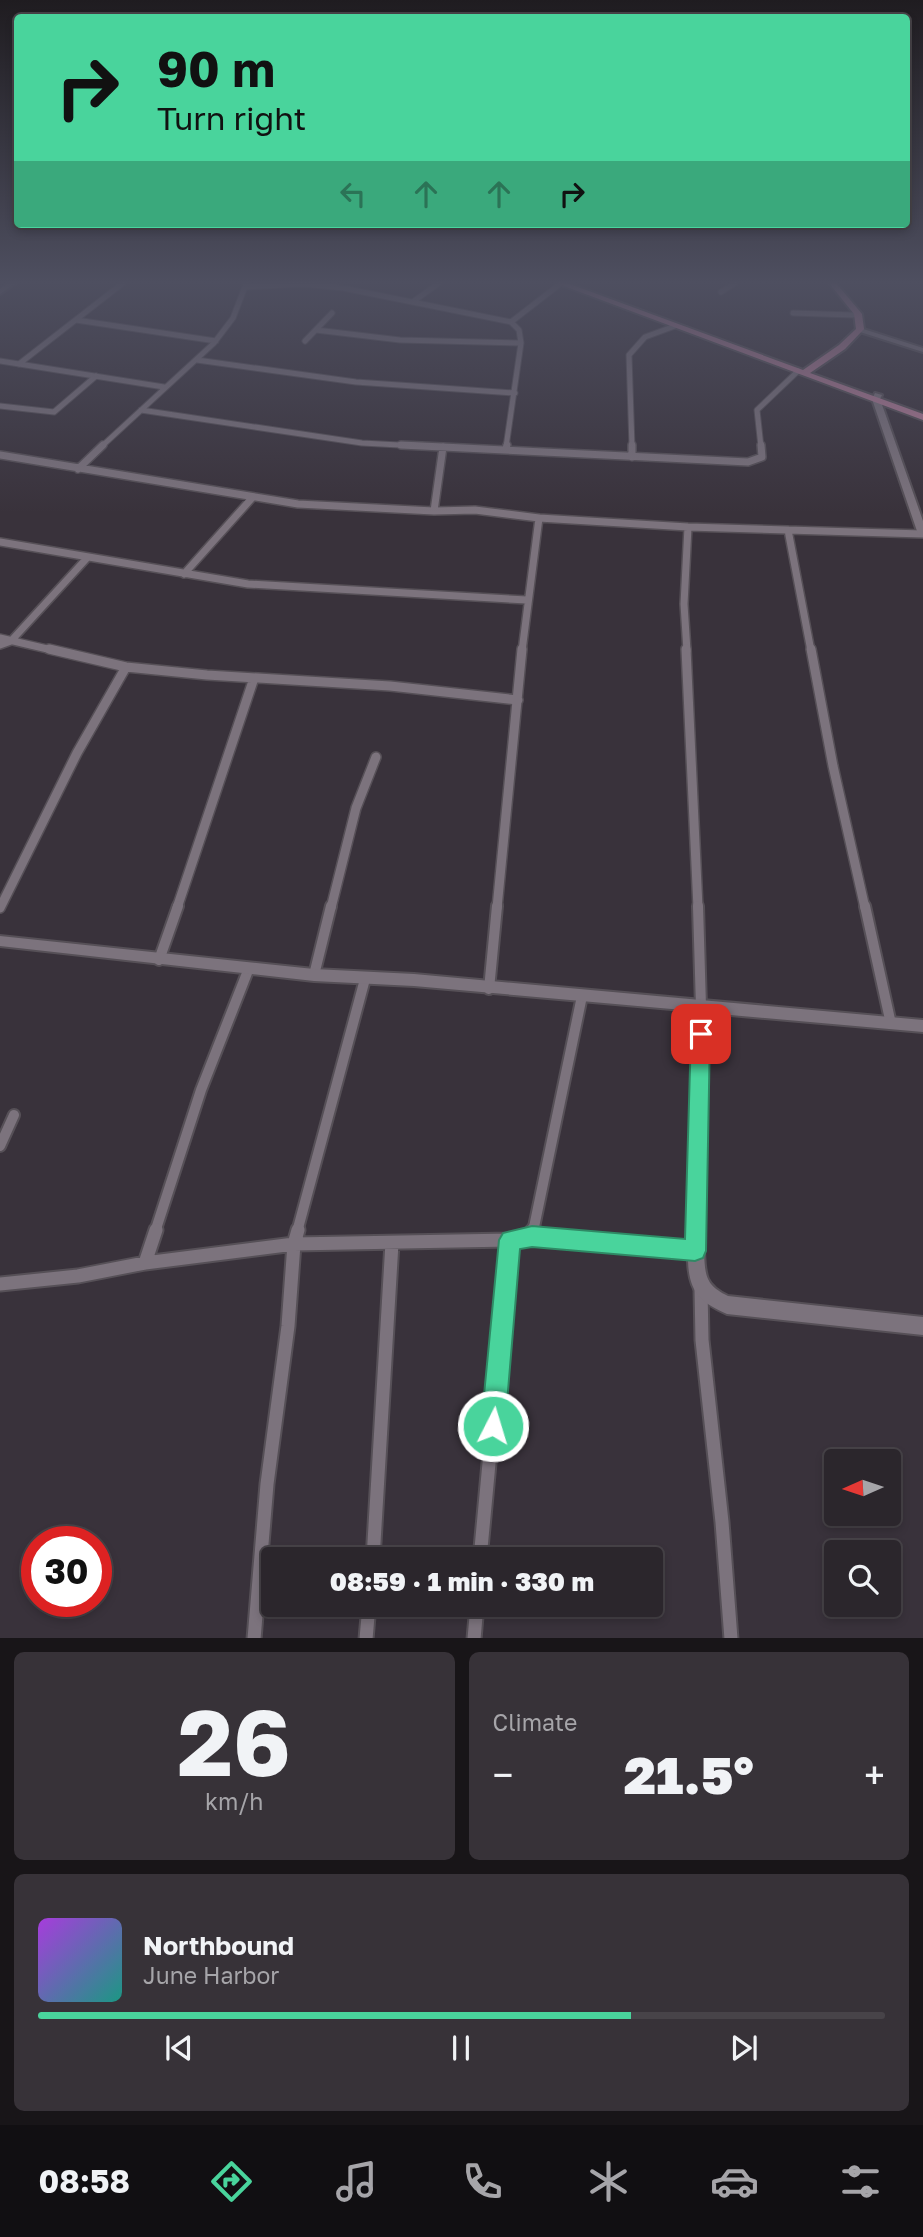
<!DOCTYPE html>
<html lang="en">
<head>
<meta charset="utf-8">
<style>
  :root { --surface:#2b262c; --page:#373238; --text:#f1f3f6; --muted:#a6a5a9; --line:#474348; --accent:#49d49c }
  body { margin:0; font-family:"Golos Text",sans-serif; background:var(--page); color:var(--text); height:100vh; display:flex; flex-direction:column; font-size:26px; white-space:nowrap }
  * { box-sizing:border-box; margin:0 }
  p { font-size:23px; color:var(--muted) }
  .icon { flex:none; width:38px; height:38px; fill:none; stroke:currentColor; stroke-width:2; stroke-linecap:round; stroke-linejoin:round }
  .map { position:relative; height:1638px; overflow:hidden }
  .sheet { display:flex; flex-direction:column; gap:14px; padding:14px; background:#181518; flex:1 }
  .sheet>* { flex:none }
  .top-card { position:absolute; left:14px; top:14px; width:896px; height:214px; border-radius:7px; box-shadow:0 4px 10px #0003,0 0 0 2px var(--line); background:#49d49c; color:#111; overflow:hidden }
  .needle { width:46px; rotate:267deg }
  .fabs { position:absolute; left:824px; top:1449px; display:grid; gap:14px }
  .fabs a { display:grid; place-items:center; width:77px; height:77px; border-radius:7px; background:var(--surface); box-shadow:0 4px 10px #0003,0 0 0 2px var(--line); font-size:35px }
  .speed { position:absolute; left:21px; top:1526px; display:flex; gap:14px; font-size:35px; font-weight:700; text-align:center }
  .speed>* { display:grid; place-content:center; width:91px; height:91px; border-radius:50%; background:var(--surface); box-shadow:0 4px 10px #0003,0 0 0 2px var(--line); line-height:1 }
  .speed .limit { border:10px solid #d22; background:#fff; color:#111 }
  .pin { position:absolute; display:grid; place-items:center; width:60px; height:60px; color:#fff; margin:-30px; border-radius:14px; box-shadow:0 4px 10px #0006 }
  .me { position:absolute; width:77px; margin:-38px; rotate:5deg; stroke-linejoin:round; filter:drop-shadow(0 0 5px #0008) }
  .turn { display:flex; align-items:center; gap:24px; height:147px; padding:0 28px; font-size:32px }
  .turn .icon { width:91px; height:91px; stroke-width:2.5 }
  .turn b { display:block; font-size:49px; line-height:60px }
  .lanes { display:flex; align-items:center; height:66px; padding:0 28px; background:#0003; justify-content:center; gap:35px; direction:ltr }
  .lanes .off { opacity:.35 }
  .big { font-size:52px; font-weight:800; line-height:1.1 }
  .sheet .tile { flex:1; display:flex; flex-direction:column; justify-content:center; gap:10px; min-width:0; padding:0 24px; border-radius:10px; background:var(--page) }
  .sheet .dial { align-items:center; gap:0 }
  .dial b { font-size:91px; line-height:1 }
  .song { display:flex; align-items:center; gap:21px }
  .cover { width:84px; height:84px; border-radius:10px; background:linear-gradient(135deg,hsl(280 70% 55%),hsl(170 70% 35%)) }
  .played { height:7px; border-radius:4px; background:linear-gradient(90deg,var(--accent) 70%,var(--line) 70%) }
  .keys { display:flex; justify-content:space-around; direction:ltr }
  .heat { display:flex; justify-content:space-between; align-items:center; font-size:38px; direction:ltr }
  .sheet .tiles { flex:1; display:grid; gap:14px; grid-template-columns:1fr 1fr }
  .tile:last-child { grid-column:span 2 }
  .trip { position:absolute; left:261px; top:1547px; width:402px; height:70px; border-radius:7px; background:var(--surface); box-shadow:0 4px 10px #0003,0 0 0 2px var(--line); font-weight:800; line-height:70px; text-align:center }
  .menu { display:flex; height:112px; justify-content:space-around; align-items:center; background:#110f12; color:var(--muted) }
  .menu .icon { width:49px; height:49px }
  .menu .on { color:var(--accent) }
  .menu b { font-size:32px; color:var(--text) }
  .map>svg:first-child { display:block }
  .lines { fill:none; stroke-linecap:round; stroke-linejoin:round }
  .street-far4-casing { stroke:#565057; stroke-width:7 }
  .street-far3-casing { stroke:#565057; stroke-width:10 }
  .street-far2-casing { stroke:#565057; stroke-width:12 }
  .street-far1-casing { stroke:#565057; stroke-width:14 }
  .street-casing { stroke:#565057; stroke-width:17 }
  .secondary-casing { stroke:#565057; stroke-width:4 }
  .primary-casing { stroke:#565057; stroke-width:4 }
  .street-far4 { stroke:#7c737d; stroke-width:5 }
  .street-far3 { stroke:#7c737d; stroke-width:7 }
  .street-far2 { stroke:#7c737d; stroke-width:9 }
  .street-far1 { stroke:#7c737d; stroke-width:10 }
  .street { stroke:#7c737d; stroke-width:13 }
  .secondary { fill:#7c737d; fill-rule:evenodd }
  .primary { fill:#b47c98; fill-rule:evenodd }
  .route { fill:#49d49c; stroke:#2f8a65; stroke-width:2 }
</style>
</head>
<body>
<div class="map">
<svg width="923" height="1639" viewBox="0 0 923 1639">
  <rect width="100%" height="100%" fill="#39323b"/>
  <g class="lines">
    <!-- street-far4 casing -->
    <g class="street-far4-casing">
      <path id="street-far4" d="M 245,287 L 304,284 L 343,288 L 511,322 L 519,330 L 521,343 L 506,447
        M 721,292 L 735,283
        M 414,301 L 439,283
        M 793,313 L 853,315
        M 76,320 L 216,341
        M 511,322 L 560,284
        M 316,330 L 400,340 L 521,343
        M 305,341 L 332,313
        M 197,360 L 356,382 L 515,393
        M 0,361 L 164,387
        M 19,364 L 123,283
        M 0,406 L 54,412 L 96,376
        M 141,410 L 362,443 L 437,447
        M 101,447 L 214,343 L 233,318 L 246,284
        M 632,447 L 629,355 L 645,337 L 675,326
        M 761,447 L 757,410 L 798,371"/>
    </g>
    <!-- street-far3 casing -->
    <g class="street-far3-casing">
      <path id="street-far3" d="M 401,445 L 748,462 L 762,457 L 761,445
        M 632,445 L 632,457
        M 506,449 L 507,445
        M 0,455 L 298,504 L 434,511 L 475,510 L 539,518 L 688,527 L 923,534
        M 78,469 L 103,445
        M 434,511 L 443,447
        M 788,530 L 811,651
        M 0,542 L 248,584 L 527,600
        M 184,574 L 252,498
        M 0,638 L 56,651
        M 0,645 L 11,641 L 87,558
        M 522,651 L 539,518
        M 687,651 L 684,604 L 688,527"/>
    </g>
    <!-- street-far2 casing -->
    <g class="street-far2-casing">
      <path id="street-far2" d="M 49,649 L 126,667 L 207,675 L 390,686 L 518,700
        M 686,649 L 698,908
        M 811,649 L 833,766 L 865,908
        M 0,908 L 77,753 L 126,667
        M 177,908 L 254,678
        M 331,908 L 356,808 L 376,757
        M 497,908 L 522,649"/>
    </g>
    <!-- street-far1 casing -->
    <g class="street-far1-casing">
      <path id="street-far1" d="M 698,906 L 701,1007
        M 865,906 L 891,1024
        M 159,960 L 178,906
        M 314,975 L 331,906
        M 489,989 L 497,906
        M 0,1146 L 14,1115
        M 155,1232 L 201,1090 L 249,968
        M 297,1232 L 365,979
        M 533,1232 L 582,996"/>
    </g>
    <!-- street casing -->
    <g class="street-casing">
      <path id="street" d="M 532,1237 L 533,1230
        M 145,1263 L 156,1230
        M 0,1284 L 78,1276 L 145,1263 L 294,1244 L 510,1240 L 532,1237 L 696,1251
        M 701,1289 L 702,1340 L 722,1522 L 731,1639
        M 373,1559 L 392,1243
        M 480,1559 L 510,1240
        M 254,1639 L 267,1484 L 288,1326 L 294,1244 L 298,1230
        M 366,1639 L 369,1605
        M 474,1639 L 477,1605"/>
    </g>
    <!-- secondary casing -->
    <g class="secondary-casing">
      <path id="secondary" d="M 8,283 L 16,283 L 0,294 L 0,289 Z
        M 857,327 L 923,348 L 923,352 L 857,331 Z
        M 875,393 L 882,395 L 880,399 L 923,521 L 923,537 L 918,534 L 872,399 Z
        M 0,936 L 314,969 L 414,974 L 923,1020 L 923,1032 L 708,1013 L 704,1251 C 705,1275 705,1285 728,1296 L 923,1317 L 923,1335 L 727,1314 C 700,1302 689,1292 688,1261 L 694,1011 L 414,986 L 314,981 L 0,946 Z"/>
    </g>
    <!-- primary casing -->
    <g class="primary-casing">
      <path id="primary" d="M 556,283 L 567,283 L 803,370 L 839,345 L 856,329 L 854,314 L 829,283 L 836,283 L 862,314 L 864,329 L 845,349 L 810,373 L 923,414 L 923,420 Z"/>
    </g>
    <!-- street-far4 -->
    <use href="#street-far4" class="street-far4"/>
    <!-- street-far3 -->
    <use href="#street-far3" class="street-far3"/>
    <!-- street-far2 -->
    <use href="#street-far2" class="street-far2"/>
    <!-- street-far1 -->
    <use href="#street-far1" class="street-far1"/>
    <!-- street -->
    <use href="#street" class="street"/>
    <!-- secondary -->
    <use href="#secondary" class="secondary"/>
    <!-- primary -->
    <use href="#primary" class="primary"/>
  </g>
  <!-- sky -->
  <linearGradient id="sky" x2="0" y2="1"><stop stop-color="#1f1c20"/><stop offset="0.55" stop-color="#4e4f60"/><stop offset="1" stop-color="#4e4f60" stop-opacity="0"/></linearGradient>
  <rect width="923" height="513" fill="url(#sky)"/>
  <!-- route -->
  <path class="route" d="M 701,1026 L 708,1028 L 710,1034 L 706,1251 L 703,1258 L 695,1261 L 532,1247 L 520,1249 L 505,1426 L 501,1435 L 493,1438 L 484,1435 L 481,1426 L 499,1240 L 503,1233 L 532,1226 L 685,1239 L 691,1034 L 694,1028 Z"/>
</svg>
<div class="fabs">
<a><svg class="needle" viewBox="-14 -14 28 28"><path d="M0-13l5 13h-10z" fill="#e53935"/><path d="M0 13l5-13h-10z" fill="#a6a5a9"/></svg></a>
<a><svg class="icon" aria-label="search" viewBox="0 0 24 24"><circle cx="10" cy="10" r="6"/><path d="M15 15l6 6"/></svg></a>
</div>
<div class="speed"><div class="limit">30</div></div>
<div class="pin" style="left:701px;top:1034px;background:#d93025"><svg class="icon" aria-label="arrive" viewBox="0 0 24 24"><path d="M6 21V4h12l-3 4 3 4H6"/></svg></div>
<svg class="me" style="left:493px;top:1426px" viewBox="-20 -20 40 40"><circle r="17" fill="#49d49c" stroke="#fff" stroke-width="3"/><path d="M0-11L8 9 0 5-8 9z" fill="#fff"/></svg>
<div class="trip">08:59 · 1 min · 330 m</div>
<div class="top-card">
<div class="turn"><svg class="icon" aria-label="right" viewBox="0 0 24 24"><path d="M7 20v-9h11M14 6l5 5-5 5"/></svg><div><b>90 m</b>Turn right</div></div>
<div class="lanes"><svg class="icon off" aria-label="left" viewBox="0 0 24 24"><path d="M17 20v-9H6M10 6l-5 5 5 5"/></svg><svg class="icon off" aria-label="ahead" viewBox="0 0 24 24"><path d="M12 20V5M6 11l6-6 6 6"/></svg><svg class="icon off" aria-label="ahead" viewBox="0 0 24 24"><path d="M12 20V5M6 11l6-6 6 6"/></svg><svg class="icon" aria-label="right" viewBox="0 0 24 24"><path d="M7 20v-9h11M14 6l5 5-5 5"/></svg></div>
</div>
</div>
<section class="sheet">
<div class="tiles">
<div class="tile dial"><b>26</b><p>km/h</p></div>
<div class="tile"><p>Climate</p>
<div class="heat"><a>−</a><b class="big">21.5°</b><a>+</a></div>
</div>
<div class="tile">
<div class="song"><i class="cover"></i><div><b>Northbound</b><p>June Harbor</p></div></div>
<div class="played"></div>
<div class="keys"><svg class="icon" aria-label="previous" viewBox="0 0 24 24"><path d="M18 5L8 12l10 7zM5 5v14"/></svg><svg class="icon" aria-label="pause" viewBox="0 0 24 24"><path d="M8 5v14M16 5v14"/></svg><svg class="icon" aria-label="next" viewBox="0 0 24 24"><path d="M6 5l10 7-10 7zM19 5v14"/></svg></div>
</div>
</div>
</section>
<nav class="menu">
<b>08:58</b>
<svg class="icon on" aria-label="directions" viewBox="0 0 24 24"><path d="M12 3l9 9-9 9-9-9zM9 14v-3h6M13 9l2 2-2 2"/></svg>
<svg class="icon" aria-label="music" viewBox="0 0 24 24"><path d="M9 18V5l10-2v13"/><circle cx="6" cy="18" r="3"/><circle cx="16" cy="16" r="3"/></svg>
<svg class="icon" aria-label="phone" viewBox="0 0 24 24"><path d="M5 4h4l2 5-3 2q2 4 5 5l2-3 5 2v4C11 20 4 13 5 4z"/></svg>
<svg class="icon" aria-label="climate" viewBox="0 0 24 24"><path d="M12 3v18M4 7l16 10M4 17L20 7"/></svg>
<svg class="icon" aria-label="car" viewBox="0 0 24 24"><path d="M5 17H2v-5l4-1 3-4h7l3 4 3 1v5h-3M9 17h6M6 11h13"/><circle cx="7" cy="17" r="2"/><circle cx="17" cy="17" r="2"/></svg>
<svg class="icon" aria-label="filters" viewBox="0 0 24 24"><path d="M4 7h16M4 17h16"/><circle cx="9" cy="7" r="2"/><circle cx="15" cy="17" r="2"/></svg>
</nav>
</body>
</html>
